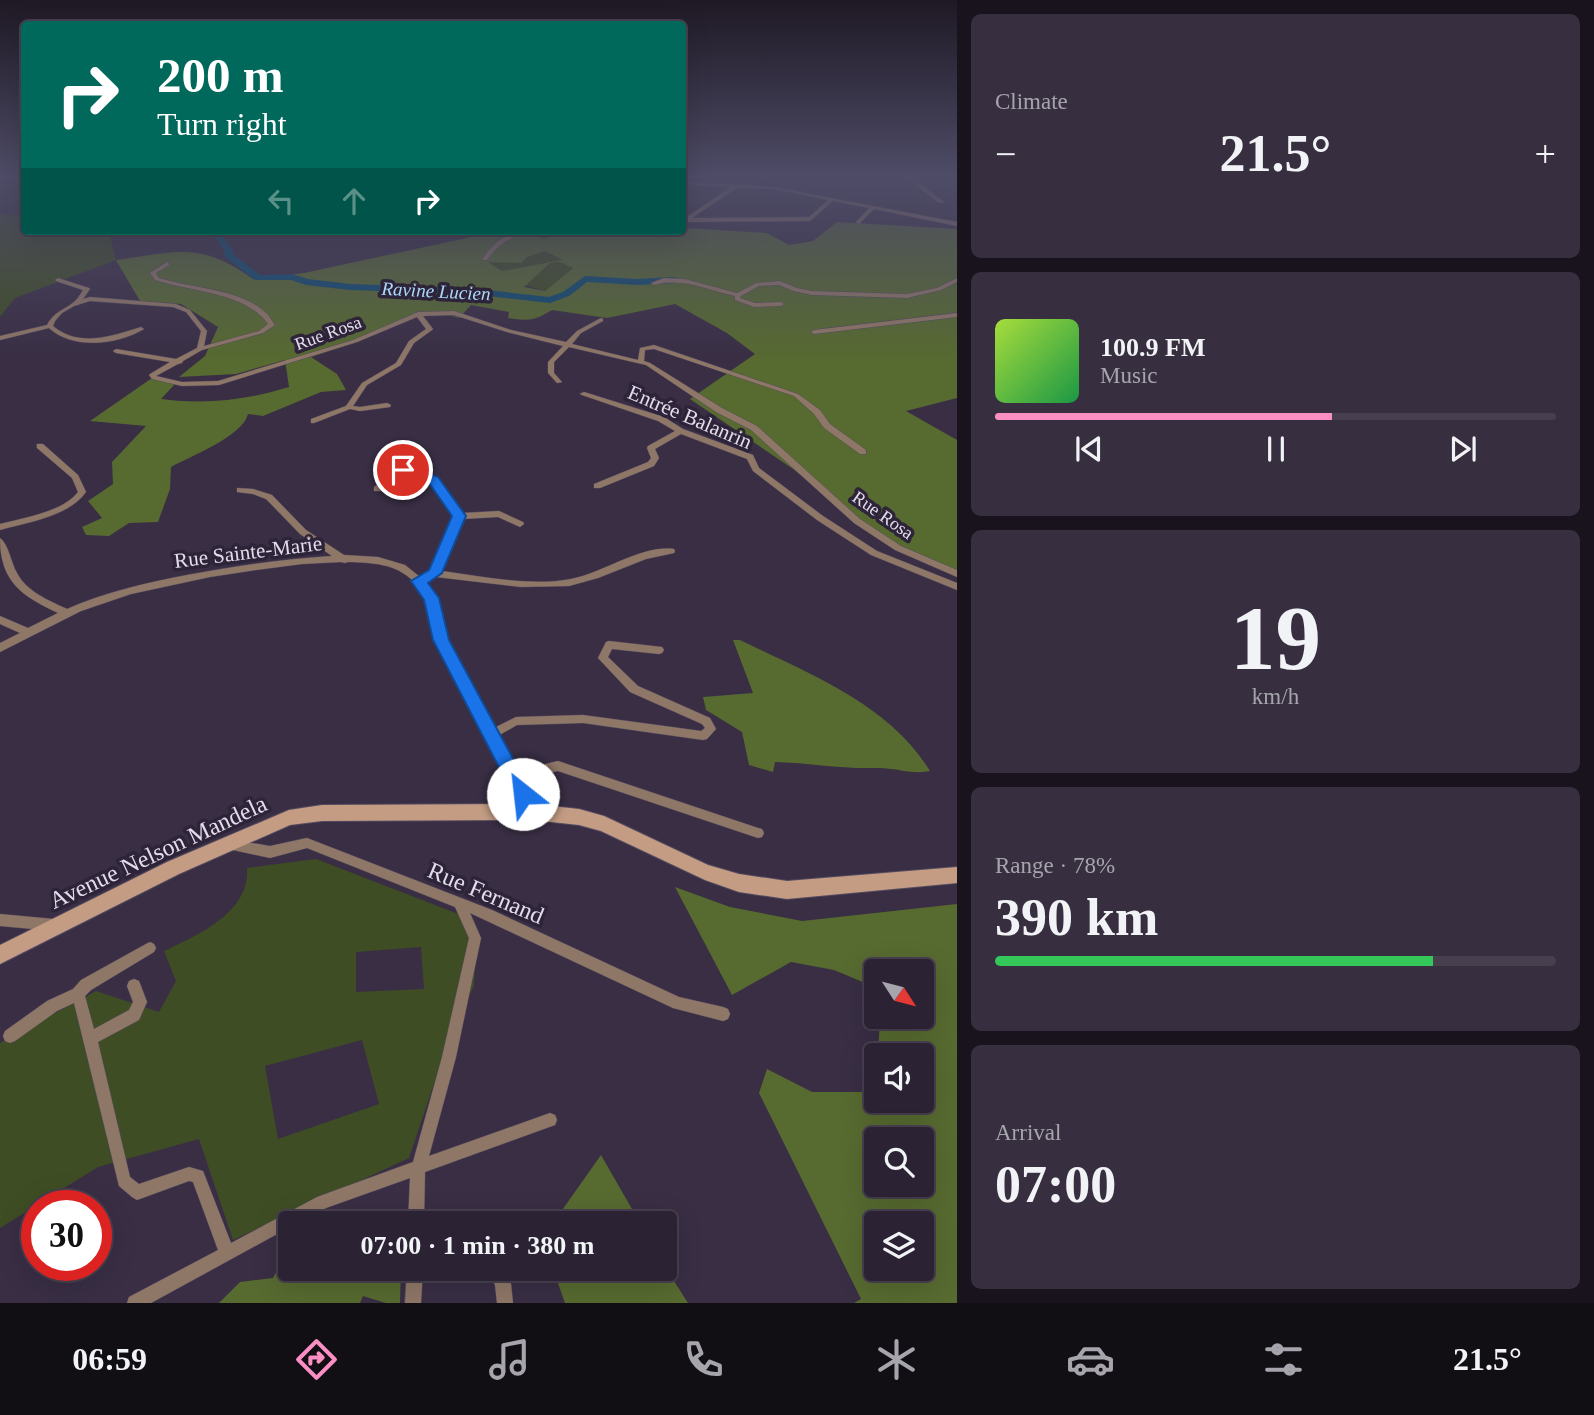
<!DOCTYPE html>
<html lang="en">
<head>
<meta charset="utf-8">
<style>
  :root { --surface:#2b2233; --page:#372f3f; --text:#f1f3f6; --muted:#a6a4ac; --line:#473f4e; --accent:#fb8fc4 }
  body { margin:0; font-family:"Times New Roman",serif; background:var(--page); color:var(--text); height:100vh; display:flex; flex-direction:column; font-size:26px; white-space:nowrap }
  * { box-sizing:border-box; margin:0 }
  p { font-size:23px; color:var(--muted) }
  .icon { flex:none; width:38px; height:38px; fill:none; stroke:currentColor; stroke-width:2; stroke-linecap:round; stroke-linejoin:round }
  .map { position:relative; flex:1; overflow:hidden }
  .details { display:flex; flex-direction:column; gap:14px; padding:14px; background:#18131c; width:637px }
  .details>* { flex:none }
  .banner { position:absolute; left:21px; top:21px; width:665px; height:214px; border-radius:7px; box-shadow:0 7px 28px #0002,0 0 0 2px var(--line); background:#00695c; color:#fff; overflow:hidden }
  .needle { width:46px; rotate:126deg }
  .controls { position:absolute; left:864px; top:959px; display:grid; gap:14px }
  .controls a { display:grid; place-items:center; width:70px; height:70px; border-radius:7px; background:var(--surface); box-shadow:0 7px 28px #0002,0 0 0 2px var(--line); font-size:35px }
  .speed { position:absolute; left:21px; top:1190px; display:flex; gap:14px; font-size:35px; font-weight:700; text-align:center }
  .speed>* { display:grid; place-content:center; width:91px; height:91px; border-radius:50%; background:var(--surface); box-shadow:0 7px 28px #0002,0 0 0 2px var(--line); line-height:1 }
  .speed .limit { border:10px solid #d22; background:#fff; color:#111 }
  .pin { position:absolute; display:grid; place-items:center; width:60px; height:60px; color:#fff; margin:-30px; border:4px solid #fff; border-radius:50%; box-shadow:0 2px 7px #0007 }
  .me { position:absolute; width:77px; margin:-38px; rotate:331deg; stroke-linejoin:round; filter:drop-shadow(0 0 5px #0008) }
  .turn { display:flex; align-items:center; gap:24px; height:147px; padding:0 21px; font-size:32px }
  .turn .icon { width:91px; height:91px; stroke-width:2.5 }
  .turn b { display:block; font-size:49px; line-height:60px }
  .lanes { display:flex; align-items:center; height:66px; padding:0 21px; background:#0003; justify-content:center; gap:35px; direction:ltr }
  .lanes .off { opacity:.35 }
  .big { font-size:52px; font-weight:600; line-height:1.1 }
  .details .card { flex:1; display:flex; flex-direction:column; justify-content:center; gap:10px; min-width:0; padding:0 24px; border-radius:10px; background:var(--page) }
  .details .dial { align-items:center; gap:0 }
  .dial b { font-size:91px; line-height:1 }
  .song { display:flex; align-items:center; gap:21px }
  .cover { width:84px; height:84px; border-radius:10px; background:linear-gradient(135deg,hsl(80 70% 55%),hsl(140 70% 35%)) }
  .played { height:7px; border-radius:4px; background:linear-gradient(90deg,var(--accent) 60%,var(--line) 60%) }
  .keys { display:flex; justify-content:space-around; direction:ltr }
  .heat { display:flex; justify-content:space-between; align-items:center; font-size:38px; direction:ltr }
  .charge { height:10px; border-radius:5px; background:linear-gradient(90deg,#34c759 78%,var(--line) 0) }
  .trip { position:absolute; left:278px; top:1211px; width:399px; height:70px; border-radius:7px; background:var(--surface); box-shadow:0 7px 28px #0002,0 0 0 2px var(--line); font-weight:600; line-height:70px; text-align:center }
  .dock { display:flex; height:112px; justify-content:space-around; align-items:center; background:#110e14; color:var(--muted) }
  .dock .icon { width:49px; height:49px }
  .dock .selected { color:var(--accent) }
  .dock b { font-size:32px; color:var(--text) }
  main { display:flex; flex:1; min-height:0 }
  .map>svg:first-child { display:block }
  .green { fill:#3f4d24; fill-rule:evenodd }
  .forest { fill:#576a30; fill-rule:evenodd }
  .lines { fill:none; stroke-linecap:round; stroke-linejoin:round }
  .river { fill:#0d4b70; fill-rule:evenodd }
  .street-casing { stroke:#544a5f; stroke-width:1 }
  .secondary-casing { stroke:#544a5f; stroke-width:2 }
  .street { fill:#8f7767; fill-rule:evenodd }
  .secondary { fill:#c39c83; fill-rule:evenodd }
  .route { fill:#1a73e8; stroke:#114b97; stroke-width:2 }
  .labels { text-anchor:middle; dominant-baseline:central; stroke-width:7; stroke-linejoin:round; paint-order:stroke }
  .far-street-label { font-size:18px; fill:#e3ddeb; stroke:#2e243a }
  .far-water-label { font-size:19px; font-style:italic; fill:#aad9fc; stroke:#2e243a }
  .street-label { font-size:21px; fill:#e3ddeb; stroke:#2e243a }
  .near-street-label { font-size:24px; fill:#e3ddeb; stroke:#2e243a }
</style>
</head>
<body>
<main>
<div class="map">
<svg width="957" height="1303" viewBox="0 0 957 1303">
  <rect width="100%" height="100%" fill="#392e44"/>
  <!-- green -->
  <path class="green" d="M 0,214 L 24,216 L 24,231 L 109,231 L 116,260 L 15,298 L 0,317 Z
    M 545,251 L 574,267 L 545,291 L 524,285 L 549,263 L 502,271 L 487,261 L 521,263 L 527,257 Z
    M 316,859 L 461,915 L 476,942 L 474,986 L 451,1033 L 409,1158 L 233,1240 L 199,1139 L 98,1167 L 0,1228 L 0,1043 L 96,991 L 159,1012 L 176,981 L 164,951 C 197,935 250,913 247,868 ZM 421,947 L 424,989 L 356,992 L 356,952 ZM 362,1040 L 379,1104 L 278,1139 L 265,1066 Z"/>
  <!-- forest -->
  <path class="forest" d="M 837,222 L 957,229 L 957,398 L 906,411 L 957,440 L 957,576 L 901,551 L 793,469 L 690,399 L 755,354 L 727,333 L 675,304 L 607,318 L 552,310 C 534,321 529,321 508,318 L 509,312 L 471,305 L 459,318 C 420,305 389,330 354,343 C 340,348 325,352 311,357 L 337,374 L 346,390 L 321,392 L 263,416 L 248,414 C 243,436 191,456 171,467 L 170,489 L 158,522 L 129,523 L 109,536 L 86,535 L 82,527 L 102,518 L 88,501 L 113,484 L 112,462 L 146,426 L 90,421 L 152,378 L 175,384 L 161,399 C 205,405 247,400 289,387 L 285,360 L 236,374 L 179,377 L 205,356 L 218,327 L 181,304 L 140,301 L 116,260 C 176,252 201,241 253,279 L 304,273 L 499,231 L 545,238 L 562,231 L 682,231 L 683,228 L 767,233 L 789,245 L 813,241 ZM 545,251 L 562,260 L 502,271 L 488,262 L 521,263 L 527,257 ZM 560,262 L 573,268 L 545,291 L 524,287 L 550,263 Z
    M 733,640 L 740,640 C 809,674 888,703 930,771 C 910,775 895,767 875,768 C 842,769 808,763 775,762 L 773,772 L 749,765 L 742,732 L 706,710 L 703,697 L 753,693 Z
    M 675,887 L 730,907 L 802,921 L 957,904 L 957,1303 L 854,1303 L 861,1299 L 759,1093 L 767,1069 L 812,1092 L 876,1092 L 877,1088 L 877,1101 L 922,1101 L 922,1055 L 878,1055 L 880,1017 L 922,1017 L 922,971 L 877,971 L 877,988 L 834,970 L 791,962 L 732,995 ZM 922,1139 L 922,1185 L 877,1185 L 877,1139 ZM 922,1223 L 922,1269 L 877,1269 L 877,1223 Z
    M 601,1155 L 640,1223 L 553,1223 Z
    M 290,1247 L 290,1269 L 401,1269 L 400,1303 L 386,1303 L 363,1296 L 360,1303 L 219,1303 L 240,1282 L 273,1278 Z
    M 665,1267 L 688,1303 L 565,1303 L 553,1269 Z"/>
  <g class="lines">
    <!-- river -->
    <path class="river" d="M 210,231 L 219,231 L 233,249 L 233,254 L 260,275 L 292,274 L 308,279 L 350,284 L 469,288 L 549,297 L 563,292 L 585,276 L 637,279 L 675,277 L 680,280 L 675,283 L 637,285 L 587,282 L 569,296 L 550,303 L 469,294 L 350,290 L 306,285 L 291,280 L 255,280 L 225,257 L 223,249 Z"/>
    <!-- street casing -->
    <g class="street-casing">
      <path id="street" d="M 906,177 L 911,177 L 944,202 L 939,203 Z
        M 682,182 L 773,187 L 957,222 L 957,226 L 874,209 L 859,224 L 856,222 L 869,208 L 833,201 L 810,221 L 686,222 L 684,221 L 684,219 L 731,187 L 682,184 ZM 737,188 L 773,189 L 828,200 L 809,217 L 692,218 Z
        M 519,231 L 530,231 C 508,240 502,240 487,260 L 483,260 L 483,258 C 493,244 502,236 519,231 Z
        M 167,262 L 170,264 L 169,265 L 156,273 L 159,278 C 191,288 240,289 265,312 C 269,315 272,321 275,325 L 263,333 L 202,350 L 183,361 L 182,363 L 178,364 L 156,376 L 182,382 L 218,381 L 353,340 L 418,312 L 454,311 L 511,330 L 566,342 L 577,331 L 601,318 L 603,319 L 603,321 L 581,333 L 572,344 L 638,360 L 640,348 L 654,345 L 798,394 L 820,410 L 830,424 L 866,450 L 866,454 L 860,454 L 824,428 L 814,414 L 794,396 L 654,349 L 645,350 L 644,361 L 650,363 L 722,408 L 757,426 L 860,519 L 901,546 L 957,570 L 957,577 L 895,550 L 854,523 L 751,430 L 716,412 L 646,365 L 569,347 L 554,362 L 554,373 L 562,382 L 557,383 L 548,373 L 548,362 L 563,346 L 507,332 L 454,315 L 423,316 L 433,329 L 432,330 L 414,343 L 401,365 L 367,385 L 353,406 L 360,407 L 387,403 L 391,405 L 390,407 L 360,411 L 350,409 L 314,423 L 311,423 L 311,419 L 346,406 L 362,383 L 396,363 L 409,341 L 426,329 L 417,317 L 357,342 L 219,385 L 182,386 L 152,379 L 149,375 L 150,374 L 170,362 L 116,353 L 113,351 L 116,349 L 176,359 L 197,348 L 201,331 L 186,312 L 173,307 L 90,301 L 74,306 L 62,313 L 55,321 L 53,326 C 79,348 112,336 141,327 L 144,329 C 117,345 73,350 49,328 L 0,340 L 0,336 L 47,325 C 55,310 66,310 76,300 C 79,297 81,293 83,290 L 56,281 L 55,280 L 58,278 L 89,288 L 90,289 L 83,299 L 90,297 L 176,304 L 190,310 L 207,331 L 204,346 L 259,331 L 268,324 C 245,292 191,292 155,280 L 150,273 Z
        M 664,278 L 685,279 L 737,293 L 756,283 L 780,281 L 797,288 L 812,291 L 907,294 L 937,288 L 957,278 L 957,282 L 941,290 L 907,298 L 812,295 L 793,291 L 779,285 L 759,286 L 741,296 L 740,298 L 755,303 L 781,302 L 784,304 L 781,306 L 754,307 L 735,300 L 735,296 C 707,290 683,277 654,285 L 651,283 Z
        M 957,313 L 957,317 L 814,334 L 811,332 L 814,330 Z
        M 584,392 L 664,417 L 683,429 L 753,455 L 759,468 L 823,516 L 877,551 L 957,583 L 957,590 L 871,555 L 817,520 L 753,471 L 747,459 L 681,434 L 655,449 L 659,458 L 654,466 L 600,488 L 594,488 L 594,484 L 648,462 L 651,458 L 647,448 L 648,446 L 675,431 L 658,421 L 582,395 L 580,394 Z
        M 37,444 L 43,444 L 78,475 L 86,492 C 68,517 28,522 0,530 L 0,524 C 23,518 63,512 78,492 L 72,478 L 37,448 Z
        M 400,468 L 403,468 C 429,475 451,487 462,513 L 499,511 L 523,522 L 524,524 L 520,527 L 498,517 L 463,519 L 464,521 L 441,571 C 481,576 530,587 571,579 C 604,573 640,545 674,549 L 675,551 L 674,553 L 646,559 L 598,578 L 569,586 L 521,587 L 436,577 L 425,582 L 435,602 L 448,643 L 492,729 L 516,717 L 583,715 L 701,731 L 705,728 L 702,724 L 630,692 L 598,658 L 606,642 L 609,641 L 662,647 L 664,650 L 662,653 L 659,654 L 612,649 L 608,657 L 638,686 L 710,718 L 716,729 L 707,739 L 703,740 L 583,723 L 517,725 L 496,737 L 516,771 L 558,761 L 758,828 L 762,829 L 764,833 L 762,837 L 758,838 L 558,771 L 520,779 L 539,812 L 537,816 L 533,817 L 529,816 C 501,764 470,713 446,659 C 442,651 438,643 435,635 C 428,616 428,596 413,581 C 395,563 372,563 348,562 L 345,563 L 341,562 L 302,564 L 256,570 L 210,577 L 131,594 L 81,611 L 0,652 L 0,643 L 20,633 L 0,624 L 0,616 L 28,628 L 58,613 C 22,596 0,582 0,538 C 9,545 11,563 17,573 C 27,592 48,600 67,609 C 105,592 146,583 187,575 C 235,566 283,559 332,556 L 300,534 L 266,499 L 253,494 L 237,492 L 237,488 L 253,489 L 272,495 L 306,530 L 344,555 L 378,557 L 405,565 L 420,577 L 432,572 L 456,521 C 449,496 429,480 404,473 L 380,491 L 374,491 L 374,487 Z
        M 307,838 L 492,910 L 679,997 L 723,1007 L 728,1009 L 730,1014 L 728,1019 L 723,1021 L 673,1008 L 470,913 L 481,938 L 456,1057 L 429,1156 L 550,1113 L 555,1115 L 557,1120 L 555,1125 L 425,1172 L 424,1223 L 408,1223 L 410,1178 L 326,1208 L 298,1223 L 290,1223 L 290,1227 L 151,1303 L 127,1303 L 129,1297 L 218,1250 L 193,1182 L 189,1181 L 137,1200 L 132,1197 L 119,1186 L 74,1003 L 57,1011 L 15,1041 L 10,1043 L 5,1041 L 3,1036 L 5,1031 L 47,1001 L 73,989 L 81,980 L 146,944 L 150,942 L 154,944 L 156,948 L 154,952 L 91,990 L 85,996 L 94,1029 L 129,1010 L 133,1002 L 127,986 L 129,981 L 134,979 L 139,981 L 147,1002 L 139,1020 L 98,1042 L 130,1177 L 139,1184 L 189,1167 L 203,1171 L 231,1243 L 317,1197 L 413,1162 L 442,1057 L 469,938 L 455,907 L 307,848 L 270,858 L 228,849 L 224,848 L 222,844 L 224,840 L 228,839 L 270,846 Z
        M 0,914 L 54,919 L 58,921 L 60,925 L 58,929 L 54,931 L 0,926 Z
        M 407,1269 L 423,1269 L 421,1303 L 405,1303 Z
        M 485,1269 L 504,1269 L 511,1284 L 513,1303 L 497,1303 L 495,1285 Z"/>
    </g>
    <!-- secondary casing -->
    <g class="secondary-casing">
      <path id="secondary" d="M 533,804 L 579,809 L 604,816 L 708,865 L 739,874 L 787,881 L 957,867 L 957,883 L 787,899 L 739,892 L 705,880 L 601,831 L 579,825 L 533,820 L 322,821 L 290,825 L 179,874 L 0,964 L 0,945 L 167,862 L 289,810 L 322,805 Z"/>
    </g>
    <!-- street -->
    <use href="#street" class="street"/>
    <!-- secondary -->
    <use href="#secondary" class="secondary"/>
  </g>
  <!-- sky -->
  <linearGradient id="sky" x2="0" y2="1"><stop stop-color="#1f1925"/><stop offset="0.49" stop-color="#4e4c67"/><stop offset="1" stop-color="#4e4c67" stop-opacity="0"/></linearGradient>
  <rect width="957" height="360" fill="url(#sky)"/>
  <!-- route -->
  <path class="route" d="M 403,465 L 438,477 L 466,516 L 442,573 L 428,583 L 439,598 L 449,640 L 532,794 L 529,800 L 523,802 L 516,800 L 433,640 L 424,600 L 411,581 L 429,570 L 452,516 L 429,483 L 398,472 L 398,467 Z"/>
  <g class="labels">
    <!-- far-street labels -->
    <g class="far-street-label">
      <text transform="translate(328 333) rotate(-20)">Rue Rosa</text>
      <text transform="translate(883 515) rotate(35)">Rue Rosa</text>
    </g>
    <!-- far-water labels -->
    <g class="far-water-label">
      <text transform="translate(436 291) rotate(3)">Ravine Lucien</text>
    </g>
    <!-- street labels -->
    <g class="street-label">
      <text transform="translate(690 417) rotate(23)">Entrée Balanrin</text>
      <text transform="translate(248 552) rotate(-7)">Rue Sainte-Marie</text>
    </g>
    <!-- near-street labels -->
    <g class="near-street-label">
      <text transform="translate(158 852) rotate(-25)">Avenue Nelson Mandela</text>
      <text transform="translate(486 893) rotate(23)">Rue Fernand</text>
    </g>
  </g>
</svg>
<div class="controls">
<a><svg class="needle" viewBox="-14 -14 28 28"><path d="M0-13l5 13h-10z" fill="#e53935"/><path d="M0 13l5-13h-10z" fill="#a6a4ac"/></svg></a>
<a><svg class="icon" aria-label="sound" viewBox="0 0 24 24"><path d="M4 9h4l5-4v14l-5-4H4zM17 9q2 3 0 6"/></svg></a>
<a><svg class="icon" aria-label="search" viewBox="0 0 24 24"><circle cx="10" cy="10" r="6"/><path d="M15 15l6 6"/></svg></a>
<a><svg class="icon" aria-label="layers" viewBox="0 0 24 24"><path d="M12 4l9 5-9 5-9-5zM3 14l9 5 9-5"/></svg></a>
</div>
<div class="speed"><div class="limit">30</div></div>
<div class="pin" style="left:403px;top:470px;background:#d93025"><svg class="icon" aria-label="arrive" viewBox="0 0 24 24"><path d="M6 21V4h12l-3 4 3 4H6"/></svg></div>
<svg class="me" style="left:523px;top:794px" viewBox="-20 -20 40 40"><circle r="19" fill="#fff"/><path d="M0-13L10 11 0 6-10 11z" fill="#1a73e8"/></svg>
<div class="trip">07:00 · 1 min · 380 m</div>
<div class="banner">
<div class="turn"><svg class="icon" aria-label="right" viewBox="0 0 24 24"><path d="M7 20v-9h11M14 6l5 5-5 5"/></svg><div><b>200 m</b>Turn right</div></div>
<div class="lanes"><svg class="icon off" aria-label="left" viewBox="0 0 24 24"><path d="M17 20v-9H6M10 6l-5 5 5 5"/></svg><svg class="icon off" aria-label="ahead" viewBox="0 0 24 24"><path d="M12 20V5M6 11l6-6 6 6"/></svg><svg class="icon" aria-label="right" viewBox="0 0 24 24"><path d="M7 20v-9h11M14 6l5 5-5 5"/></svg></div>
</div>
</div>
<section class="details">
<div class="card"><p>Climate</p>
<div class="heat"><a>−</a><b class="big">21.5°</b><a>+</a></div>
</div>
<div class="card">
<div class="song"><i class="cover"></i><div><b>100.9 FM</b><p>Music</p></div></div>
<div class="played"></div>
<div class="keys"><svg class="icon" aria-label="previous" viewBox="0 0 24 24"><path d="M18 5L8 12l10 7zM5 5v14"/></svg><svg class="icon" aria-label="pause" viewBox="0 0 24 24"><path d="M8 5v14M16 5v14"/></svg><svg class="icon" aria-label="next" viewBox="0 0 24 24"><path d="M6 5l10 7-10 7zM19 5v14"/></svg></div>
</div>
<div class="card dial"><b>19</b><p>km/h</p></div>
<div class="card"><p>Range · 78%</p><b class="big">390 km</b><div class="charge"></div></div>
<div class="card"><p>Arrival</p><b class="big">07:00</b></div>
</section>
</main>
<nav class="dock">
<b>06:59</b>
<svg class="icon selected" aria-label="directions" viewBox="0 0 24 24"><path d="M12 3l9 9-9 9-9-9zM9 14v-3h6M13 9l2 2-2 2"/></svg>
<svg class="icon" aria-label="music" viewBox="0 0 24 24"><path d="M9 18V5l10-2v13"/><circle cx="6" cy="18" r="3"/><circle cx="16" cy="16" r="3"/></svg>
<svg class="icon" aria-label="phone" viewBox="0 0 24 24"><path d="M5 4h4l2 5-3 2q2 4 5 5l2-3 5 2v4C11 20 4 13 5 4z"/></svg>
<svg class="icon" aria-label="climate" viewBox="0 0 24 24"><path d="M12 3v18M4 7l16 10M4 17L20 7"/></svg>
<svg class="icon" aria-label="car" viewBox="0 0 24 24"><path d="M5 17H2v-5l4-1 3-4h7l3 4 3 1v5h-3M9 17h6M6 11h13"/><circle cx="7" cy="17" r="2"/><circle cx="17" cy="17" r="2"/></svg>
<svg class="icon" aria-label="filters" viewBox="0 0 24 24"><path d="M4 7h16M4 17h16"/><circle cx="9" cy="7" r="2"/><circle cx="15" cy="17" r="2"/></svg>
<b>21.5°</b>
</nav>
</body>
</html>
